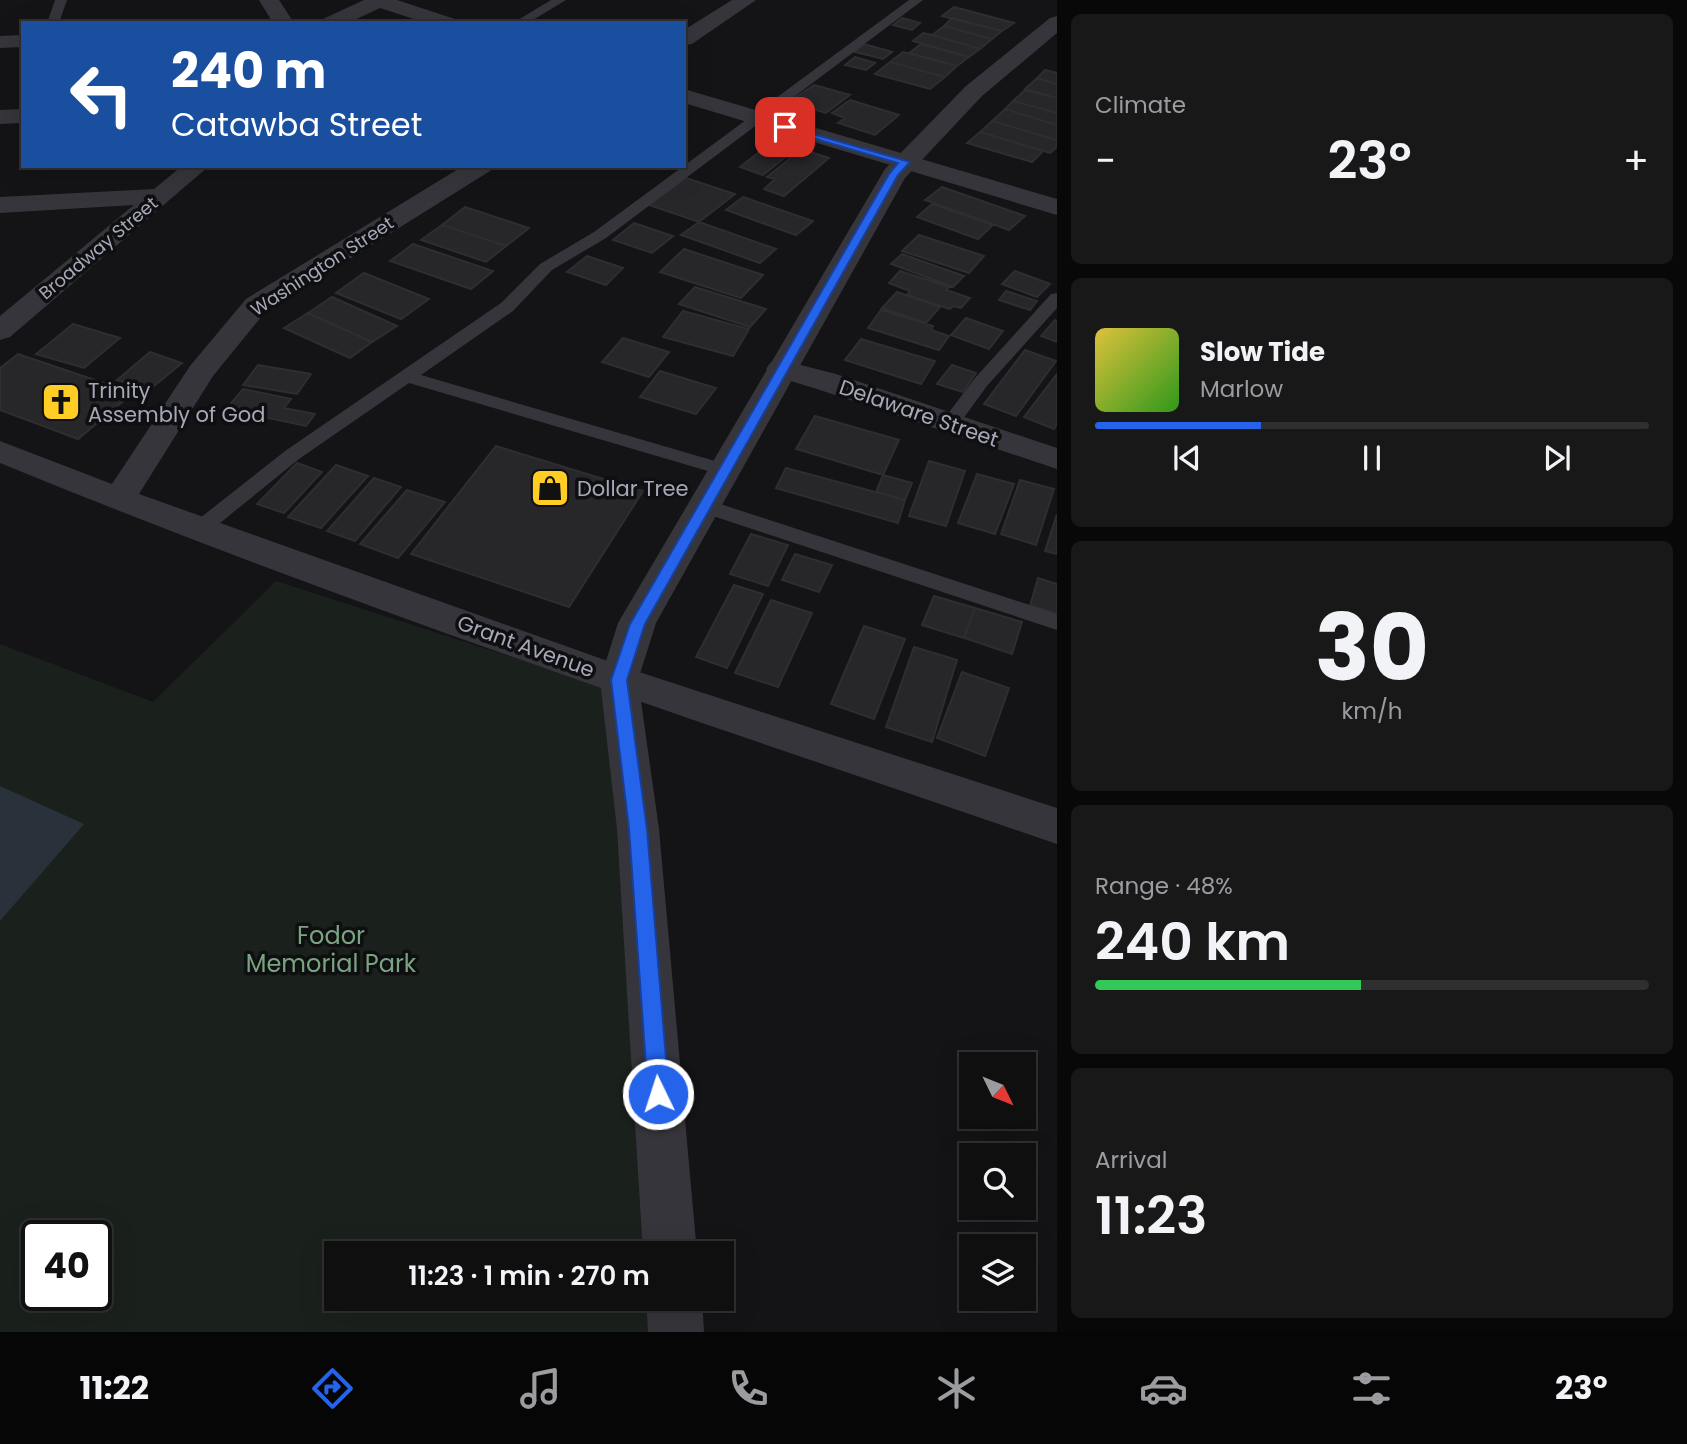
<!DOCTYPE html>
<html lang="en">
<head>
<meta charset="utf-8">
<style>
  :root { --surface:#0f0f10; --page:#181819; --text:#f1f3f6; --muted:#9b9c9f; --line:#2f2f30; --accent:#2563eb }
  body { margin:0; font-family:Poppins,sans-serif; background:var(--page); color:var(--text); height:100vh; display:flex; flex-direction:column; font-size:26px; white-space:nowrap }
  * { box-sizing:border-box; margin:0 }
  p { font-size:23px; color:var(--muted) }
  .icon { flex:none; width:38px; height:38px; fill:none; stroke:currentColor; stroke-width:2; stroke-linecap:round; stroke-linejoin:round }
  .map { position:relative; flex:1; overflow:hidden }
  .panel { display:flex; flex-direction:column; gap:14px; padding:14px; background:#080809; width:630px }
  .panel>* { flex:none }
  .banner { position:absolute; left:21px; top:21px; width:665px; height:147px; border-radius:0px; box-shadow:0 7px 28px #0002,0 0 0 2px var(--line); background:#1a4fa0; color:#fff; overflow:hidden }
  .needle { width:46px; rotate:133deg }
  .buttons { position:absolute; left:959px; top:1052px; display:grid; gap:14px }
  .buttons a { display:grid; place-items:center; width:77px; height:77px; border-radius:0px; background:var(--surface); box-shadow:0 7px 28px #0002,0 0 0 2px var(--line); font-size:35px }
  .speed { position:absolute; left:21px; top:1220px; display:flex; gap:14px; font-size:35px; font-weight:700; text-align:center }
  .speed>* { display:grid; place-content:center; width:91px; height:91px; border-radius:50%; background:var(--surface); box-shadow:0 7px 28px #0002,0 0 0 2px var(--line); line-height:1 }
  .speed .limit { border:4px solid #111; border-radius:10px; background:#fff; color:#111 }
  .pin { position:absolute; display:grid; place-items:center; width:60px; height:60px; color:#fff; margin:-30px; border-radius:14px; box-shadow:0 4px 10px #0006 }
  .me { position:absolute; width:77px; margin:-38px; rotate:356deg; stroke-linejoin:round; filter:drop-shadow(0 0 5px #0008) }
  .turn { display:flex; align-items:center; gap:24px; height:147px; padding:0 35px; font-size:32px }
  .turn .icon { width:91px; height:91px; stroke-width:2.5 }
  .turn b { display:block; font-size:49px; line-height:60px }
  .big { font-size:52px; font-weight:600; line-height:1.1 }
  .panel .card { flex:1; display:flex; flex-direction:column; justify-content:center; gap:10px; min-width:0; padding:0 24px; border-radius:10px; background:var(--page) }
  .panel .dial { align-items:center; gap:0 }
  .dial b { font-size:91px; line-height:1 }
  .song { display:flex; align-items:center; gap:21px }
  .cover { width:84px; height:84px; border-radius:10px; background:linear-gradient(135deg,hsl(50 70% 55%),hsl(110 70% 35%)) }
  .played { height:7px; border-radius:4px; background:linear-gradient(90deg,var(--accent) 30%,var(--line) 30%) }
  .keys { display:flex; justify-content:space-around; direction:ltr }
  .heat { display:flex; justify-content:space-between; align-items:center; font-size:38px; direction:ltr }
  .charge { height:10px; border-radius:5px; background:linear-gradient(90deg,#34c759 48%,var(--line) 0) }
  .trip { position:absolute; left:324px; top:1241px; width:410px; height:70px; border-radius:0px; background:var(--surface); box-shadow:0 7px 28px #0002,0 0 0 2px var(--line); font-weight:600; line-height:70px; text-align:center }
  .menu { display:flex; height:112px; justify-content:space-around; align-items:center; background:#060606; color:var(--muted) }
  .menu .icon { width:49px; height:49px }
  .menu .active { color:var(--accent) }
  .menu b { font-size:32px; color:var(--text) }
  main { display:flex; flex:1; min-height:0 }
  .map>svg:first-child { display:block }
  .green { fill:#1a211c; fill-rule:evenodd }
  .water { fill:#29313b }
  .building { fill:#27272a; stroke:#2e2e32; stroke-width:2 }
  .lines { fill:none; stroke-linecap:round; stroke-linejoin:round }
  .service { fill:#35353b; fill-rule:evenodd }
  .minor { fill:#35353b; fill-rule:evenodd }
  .tertiary { fill:#35353b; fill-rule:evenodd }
  .route { fill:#2563eb; stroke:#184099; stroke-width:2 }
  .labels { text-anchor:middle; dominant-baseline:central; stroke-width:7; stroke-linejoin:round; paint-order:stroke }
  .far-street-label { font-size:18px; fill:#a5a8b7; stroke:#0f0f11 }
  .poi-label { font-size:21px; fill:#a5a8b7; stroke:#0f0f11; text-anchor:start }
  .street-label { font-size:21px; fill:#a5a8b7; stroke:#0f0f11 }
  .near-park-label { font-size:24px; fill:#7aa481; stroke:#0f0f11 }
</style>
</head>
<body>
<main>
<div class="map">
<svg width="1057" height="1332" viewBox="0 0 1057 1332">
  <rect width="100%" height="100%" fill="#141416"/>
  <!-- green -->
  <path class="green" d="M 276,581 L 620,692 L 654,1253 L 336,1253 L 336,1298 L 657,1299 L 659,1332 L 0,1332 L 0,644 L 153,702 ZM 37,1236 L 96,1236 L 96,1295 L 37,1295 Z"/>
  <!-- water -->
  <path class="water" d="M 0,786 L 84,824 L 0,921 Z"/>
  <!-- building -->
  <path class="building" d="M 954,7 L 1014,23 L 1002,31 L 942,16 Z
    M 902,18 L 920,23 L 912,30 L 893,25 Z
    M 952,18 L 1002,31 L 992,39 L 944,26 Z
    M 944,26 L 992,39 L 980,49 L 932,35 Z
    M 923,33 L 932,35 L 980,49 L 969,57 L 913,41 Z
    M 864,44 L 892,52 L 883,59 L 855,52 Z
    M 921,44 L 969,57 L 957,66 L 909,53 Z
    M 903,52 L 957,66 L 945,77 L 890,62 Z
    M 855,57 L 875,63 L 866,70 L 845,65 Z
    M 890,62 L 945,77 L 930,89 L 875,74 Z
    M 1045,70 L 1057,73 L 1057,84 L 1037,78 Z
    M 1037,78 L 1057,84 L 1057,98 L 1025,89 Z
    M 814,85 L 850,95 L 826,113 L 789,102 Z
    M 1025,90 L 1057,98 L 1057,113 L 1013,101 Z
    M 850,100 L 899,115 L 875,135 L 838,123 L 845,118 L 832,113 Z
    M 1013,101 L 1057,113 L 1057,125 L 1005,109 Z
    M 1005,109 L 1057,125 L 1057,140 L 992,121 Z
    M 992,121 L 1057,140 L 1057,147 L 1050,153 L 980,132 Z
    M 980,132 L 1043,151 L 1032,162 L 967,143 Z
    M 775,140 L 798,147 L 763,175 L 740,167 Z
    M 801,149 L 829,158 L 784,196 L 764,189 L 775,179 L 767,177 Z
    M 686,178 L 735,194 L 699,222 L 649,205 Z
    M 942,187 L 1025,216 L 1009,230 L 925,200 Z
    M 743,197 L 813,221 L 796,235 L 726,210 Z
    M 932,204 L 993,225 L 978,239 L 917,217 Z
    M 465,207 L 529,228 L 506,246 L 442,225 Z
    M 699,222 L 776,249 L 760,263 L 681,235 Z
    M 634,223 L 673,236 L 652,253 L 613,240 Z
    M 442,225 L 506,246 L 486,262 L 421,240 Z
    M 919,235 L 984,256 L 969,273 L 902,251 Z
    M 413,244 L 493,271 L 471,289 L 390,261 Z
    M 684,249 L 763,275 L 741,298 L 660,272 Z
    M 902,254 L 964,276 L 953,287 L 891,264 Z
    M 587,256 L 623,268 L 606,285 L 567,272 Z
    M 900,271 L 949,287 L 946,290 L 970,298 L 961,308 L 953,306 L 950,309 L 907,295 L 910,291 L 889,283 Z
    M 1015,271 L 1050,284 L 1037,297 L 1002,284 Z
    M 364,273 L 429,299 L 401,319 L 336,293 Z
    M 695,287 L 766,309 L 750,327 L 679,304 Z
    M 1006,291 L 1037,301 L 1030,310 L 999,300 Z
    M 897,292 L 940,307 L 926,323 L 882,308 Z
    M 332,297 L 397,326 L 372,342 L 308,313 Z
    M 881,310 L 933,326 L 931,330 L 949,336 L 939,350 L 868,328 Z
    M 683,311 L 749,329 L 733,356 L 663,337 Z
    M 308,313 L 372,342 L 350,358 L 284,328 Z
    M 966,318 L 1003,331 L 989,349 L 951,335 Z
    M 1055,320 L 1057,321 L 1057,342 L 1041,336 Z
    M 73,324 L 120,338 L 84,368 L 36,354 Z
    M 623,338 L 669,352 L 649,377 L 602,362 Z
    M 861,339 L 935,361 L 921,384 L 845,360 Z
    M 1025,350 L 1056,361 L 1016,416 L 984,404 Z
    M 150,352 L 182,363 L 149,390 L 117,380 Z
    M 18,354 L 133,393 L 78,439 L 0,410 L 0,368 Z
    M 258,365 L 311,374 L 297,394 L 243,385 Z
    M 952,365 L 976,373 L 963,392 L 937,384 Z
    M 660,371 L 716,388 L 696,414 L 640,397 Z
    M 1057,374 L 1057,424 L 1054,429 L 1024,417 Z
    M 243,389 L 291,399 L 284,408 L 315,414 L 306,426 L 226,409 Z
    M 815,416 L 899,440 L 883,475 L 796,449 Z
    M 496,446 L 643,491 L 569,607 L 411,554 Z
    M 929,461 L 965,471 L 946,526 L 909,516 Z
    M 297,463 L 322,472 L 284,513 L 257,504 Z
    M 336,465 L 368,476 L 321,528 L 288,517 Z
    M 786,468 L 905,500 L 898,523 L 776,488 Z
    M 977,474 L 1014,484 L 995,534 L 958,523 Z
    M 883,475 L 912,483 L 905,500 L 876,492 Z
    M 374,478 L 401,487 L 355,541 L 327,531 Z
    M 1020,480 L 1054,489 L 1036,545 L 1001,534 Z
    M 407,490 L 445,502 L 398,558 L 360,544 Z
    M 1057,514 L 1057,554 L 1045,551 Z
    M 751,534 L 788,545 L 768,586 L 730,574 Z
    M 795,554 L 832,565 L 819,592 L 782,580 Z
    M 1038,578 L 1057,584 L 1057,613 L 1030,606 Z
    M 734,585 L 763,594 L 727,668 L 696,657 Z
    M 934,596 L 975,608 L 964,638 L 922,625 Z
    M 771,600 L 812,613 L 778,687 L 735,673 Z
    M 975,608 L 1022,622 L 1012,654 L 964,638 Z
    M 864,626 L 905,639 L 874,719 L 831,704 Z
    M 914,647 L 957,660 L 932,742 L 886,727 Z
    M 962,672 L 1009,688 L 985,756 L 937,738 Z"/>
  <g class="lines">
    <!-- service -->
    <path class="service" d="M 55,0 L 67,0 L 59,23 L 47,23 Z
      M 551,0 L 566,0 L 528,23 L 513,23 Z
      M 909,0 L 923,0 L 606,238 L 552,270 L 513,311 L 421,375 L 732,466 L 735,470 L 732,474 L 718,474 L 409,383 L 299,459 L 209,532 L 195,532 L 192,527 L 195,522 L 285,451 L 501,303 L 540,264 L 594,232 Z
      M 1057,293 L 1057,308 L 987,386 L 957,427 L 943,427 L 941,423 L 975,378 L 1051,294 Z
      M 705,499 L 1057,614 L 1057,630 L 698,511 L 695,506 L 698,501 Z"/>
    <!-- minor -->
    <path class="minor" d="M 259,0 L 279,0 L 294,23 L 273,23 Z
      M 364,0 L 397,0 L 455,19 L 458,23 L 426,23 L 380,8 L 348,23 L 320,23 L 323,19 Z
      M 732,0 L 756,0 L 692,44 L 684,45 L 684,30 Z
      M 23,35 L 23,47 L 0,48 L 0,36 Z
      M 684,89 L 1057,199 L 1057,215 L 684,103 Z
      M 23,109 L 23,123 L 0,124 L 0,110 Z
      M 182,166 L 209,166 L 10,337 L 0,340 L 0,316 L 134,205 L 0,213 L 0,197 L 154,189 Z
      M 463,166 L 493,166 L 490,171 L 266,311 L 213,376 L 139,494 L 633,670 L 1057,808 L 1057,844 C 703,723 346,605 0,463 L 0,441 L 112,484 L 190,366 L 246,299 Z
      M 781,360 L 836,374 L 1057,448 L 1057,469 L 814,388 L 770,375 L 766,369 L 770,363 Z"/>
    <!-- tertiary -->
    <path class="tertiary" d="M 1057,16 L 1057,33 L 982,96 L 905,178 L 656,623 L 638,680 L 659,829 L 697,1253 L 643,1253 L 617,829 L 600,680 L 618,623 L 885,169 L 966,86 L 1050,18 Z
      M 646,1298 L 702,1298 L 704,1332 L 648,1332 Z"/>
  </g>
  <!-- route -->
  <path class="route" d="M 782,125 L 910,162 L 898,175 L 645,624 L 627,680 L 647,829 L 669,1094 L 666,1101 L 658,1104 L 651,1101 L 648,1094 L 629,829 L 611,680 L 630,624 L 889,174 L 898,163 L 782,129 Z"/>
  <!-- icons -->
  <defs>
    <g id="church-square" transform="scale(2.0125)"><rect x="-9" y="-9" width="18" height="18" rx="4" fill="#ffcd23" stroke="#0f0f11"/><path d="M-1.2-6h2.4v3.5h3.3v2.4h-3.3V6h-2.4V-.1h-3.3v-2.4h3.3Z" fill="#111"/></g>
    <g id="shop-square" transform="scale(2.0125)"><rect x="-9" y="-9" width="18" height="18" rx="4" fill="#ffcd23" stroke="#0f0f11"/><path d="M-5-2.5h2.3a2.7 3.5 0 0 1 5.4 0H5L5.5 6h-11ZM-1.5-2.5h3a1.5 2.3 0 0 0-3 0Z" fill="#111"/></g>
  </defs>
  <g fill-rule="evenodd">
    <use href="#church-square" x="61" y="402"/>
    <use href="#shop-square" x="550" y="488"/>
  </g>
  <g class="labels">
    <!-- far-street labels -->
    <g class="far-street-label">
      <text transform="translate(98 248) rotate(-40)">Broadway Street</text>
      <text transform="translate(322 266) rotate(-33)">Washington Street</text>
    </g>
    <!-- poi labels -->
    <g class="poi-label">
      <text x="88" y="390">Trinity<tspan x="88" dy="24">Assembly of God</tspan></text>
      <text x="577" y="488">Dollar Tree</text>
    </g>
    <!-- street labels -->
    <g class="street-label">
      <text transform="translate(919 413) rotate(19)">Delaware Street</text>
      <text transform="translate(526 646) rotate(20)">Grant Avenue</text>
    </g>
    <!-- near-park labels -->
    <g class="near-park-label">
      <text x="331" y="935">Fodor<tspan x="331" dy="28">Memorial Park</tspan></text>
    </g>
  </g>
</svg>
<div class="buttons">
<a><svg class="needle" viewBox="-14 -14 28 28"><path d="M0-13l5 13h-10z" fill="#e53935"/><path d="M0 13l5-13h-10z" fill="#9b9c9f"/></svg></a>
<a><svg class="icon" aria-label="search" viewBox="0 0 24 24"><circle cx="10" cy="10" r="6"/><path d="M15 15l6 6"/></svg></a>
<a><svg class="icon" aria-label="layers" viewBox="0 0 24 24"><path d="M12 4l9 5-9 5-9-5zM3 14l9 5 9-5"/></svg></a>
</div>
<div class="speed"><div class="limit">40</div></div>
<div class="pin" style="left:785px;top:127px;background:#d93025"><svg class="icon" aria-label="arrive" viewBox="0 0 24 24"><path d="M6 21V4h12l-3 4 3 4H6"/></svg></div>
<svg class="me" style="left:658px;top:1094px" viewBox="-20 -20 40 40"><circle r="17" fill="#2563eb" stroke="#fff" stroke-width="3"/><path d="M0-11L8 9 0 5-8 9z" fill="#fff"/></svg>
<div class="trip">11:23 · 1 min · 270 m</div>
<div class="banner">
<div class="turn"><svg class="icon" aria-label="left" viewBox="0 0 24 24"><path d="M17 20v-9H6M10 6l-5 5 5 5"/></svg><div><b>240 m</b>Catawba Street</div></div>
</div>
</div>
<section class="panel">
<div class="card"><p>Climate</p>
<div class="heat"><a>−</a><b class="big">23°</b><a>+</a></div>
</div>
<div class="card">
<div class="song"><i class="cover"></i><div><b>Slow Tide</b><p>Marlow</p></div></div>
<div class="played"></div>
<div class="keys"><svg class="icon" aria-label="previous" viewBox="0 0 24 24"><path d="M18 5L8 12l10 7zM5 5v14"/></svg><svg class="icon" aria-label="pause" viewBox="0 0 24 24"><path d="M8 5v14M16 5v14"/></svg><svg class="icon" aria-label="next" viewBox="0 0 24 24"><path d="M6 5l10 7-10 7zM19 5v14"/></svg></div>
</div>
<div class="card dial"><b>30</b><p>km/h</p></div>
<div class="card"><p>Range · 48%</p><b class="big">240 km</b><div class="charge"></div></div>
<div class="card"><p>Arrival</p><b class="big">11:23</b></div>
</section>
</main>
<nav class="menu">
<b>11:22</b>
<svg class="icon active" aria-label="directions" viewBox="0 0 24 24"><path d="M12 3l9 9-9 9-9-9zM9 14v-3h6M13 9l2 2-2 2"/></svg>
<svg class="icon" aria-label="music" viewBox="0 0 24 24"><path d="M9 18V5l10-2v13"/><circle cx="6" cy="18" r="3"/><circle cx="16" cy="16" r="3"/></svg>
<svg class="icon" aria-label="phone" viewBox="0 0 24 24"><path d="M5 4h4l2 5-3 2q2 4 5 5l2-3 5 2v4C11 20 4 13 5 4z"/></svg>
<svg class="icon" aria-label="climate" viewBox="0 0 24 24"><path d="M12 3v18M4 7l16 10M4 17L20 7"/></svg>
<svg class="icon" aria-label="car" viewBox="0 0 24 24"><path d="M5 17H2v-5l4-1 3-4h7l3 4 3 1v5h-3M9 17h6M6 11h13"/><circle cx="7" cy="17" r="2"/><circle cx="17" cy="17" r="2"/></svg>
<svg class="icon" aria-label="filters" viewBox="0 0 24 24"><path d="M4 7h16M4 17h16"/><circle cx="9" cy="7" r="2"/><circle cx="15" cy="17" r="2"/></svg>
<b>23°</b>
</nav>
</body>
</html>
